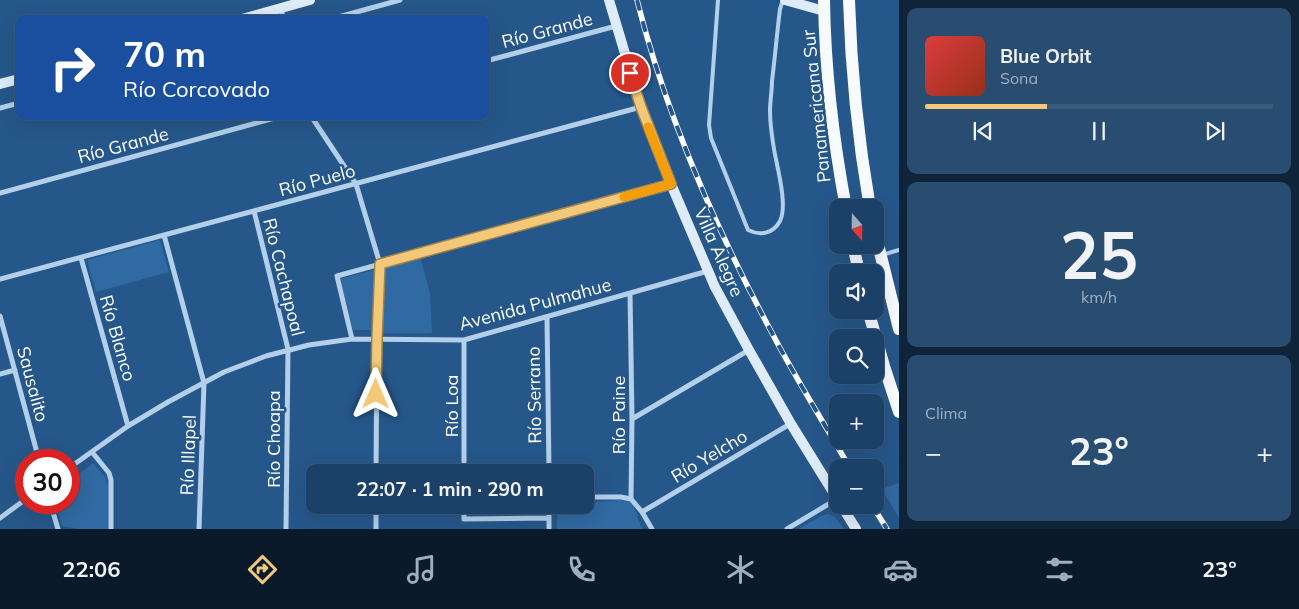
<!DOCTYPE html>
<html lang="es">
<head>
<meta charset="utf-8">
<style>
  :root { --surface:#1c4168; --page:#294c71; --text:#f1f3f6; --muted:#a0afc0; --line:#3a5a7c; --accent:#f3c878 }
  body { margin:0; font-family:Mulish,sans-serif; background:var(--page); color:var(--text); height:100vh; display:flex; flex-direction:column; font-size:19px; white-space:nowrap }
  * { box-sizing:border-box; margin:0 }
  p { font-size:16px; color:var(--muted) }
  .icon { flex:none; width:28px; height:28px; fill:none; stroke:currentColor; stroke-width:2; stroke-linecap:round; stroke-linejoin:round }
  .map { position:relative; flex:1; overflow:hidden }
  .panel { display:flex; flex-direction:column; gap:8px; padding:8px; background:#0f2439; width:400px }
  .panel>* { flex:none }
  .guide { position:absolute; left:15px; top:15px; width:475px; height:105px; border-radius:10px; box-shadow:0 5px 20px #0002,0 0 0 1px var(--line); background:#1a4fa0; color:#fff; overflow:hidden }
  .needle { width:32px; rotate:160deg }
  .controls { position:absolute; left:829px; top:199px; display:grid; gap:10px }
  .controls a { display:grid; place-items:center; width:55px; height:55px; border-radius:10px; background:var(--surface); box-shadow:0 5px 20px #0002,0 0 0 1px var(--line); font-size:25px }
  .speed { position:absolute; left:15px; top:449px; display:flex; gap:10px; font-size:25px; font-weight:700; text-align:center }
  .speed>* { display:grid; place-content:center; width:65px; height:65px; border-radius:50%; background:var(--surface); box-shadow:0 5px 20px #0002,0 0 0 1px var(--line); line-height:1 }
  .speed .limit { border:8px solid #d22; background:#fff; color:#111 }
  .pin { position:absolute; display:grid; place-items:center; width:42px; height:42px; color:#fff; margin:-21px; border:2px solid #fff; border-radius:50%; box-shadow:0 1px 5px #0007 }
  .me { position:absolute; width:55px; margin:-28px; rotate:0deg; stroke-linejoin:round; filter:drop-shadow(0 0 4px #0008) }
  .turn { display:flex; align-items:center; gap:18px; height:105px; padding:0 25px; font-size:22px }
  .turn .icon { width:65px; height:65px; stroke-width:2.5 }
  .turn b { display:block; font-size:35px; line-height:42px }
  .big { font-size:38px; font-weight:700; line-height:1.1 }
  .panel .card { flex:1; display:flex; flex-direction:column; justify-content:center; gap:8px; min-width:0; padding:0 18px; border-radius:10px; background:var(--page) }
  .panel .dial { align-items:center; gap:0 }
  .dial b { font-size:65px; line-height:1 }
  .song { display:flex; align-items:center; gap:15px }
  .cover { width:60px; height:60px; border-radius:8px; background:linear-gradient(135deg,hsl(0 70% 55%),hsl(10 70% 35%)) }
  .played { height:5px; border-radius:2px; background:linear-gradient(90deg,var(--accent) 35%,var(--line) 35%) }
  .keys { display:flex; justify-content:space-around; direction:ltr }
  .heat { display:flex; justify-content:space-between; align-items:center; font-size:28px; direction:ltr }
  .trip { position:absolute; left:306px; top:464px; width:288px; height:50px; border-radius:10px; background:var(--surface); box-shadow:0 5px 20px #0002,0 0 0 1px var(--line); font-weight:700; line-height:50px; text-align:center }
  .menu { display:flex; height:80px; justify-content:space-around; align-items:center; background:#0b1a2a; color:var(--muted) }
  .menu .icon { width:35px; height:35px }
  .menu .on { color:var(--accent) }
  .menu b { font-size:22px; color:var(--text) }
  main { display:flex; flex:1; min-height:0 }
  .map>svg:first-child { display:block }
  .green { fill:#306aa2 }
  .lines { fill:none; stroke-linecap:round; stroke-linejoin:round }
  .service { stroke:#b3cfea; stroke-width:4 }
  .minor { stroke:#b3cfea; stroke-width:5 }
  .secondary { stroke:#deebf8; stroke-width:10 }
  .primary { stroke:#f7fafe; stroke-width:12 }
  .rail-casing { stroke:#fff; stroke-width:5.5 }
  .rail { stroke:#26578a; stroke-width:4; stroke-dasharray:11; stroke-linecap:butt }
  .route-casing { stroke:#9e824e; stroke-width:12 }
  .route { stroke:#f3c878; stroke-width:9 }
  .slow { stroke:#f59e0b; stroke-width:9 }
  .labels { text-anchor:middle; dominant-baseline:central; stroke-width:5; stroke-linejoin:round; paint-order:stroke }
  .street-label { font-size:18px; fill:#fff; stroke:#26578a }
</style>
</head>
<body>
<main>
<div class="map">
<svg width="899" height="529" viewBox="0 0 899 529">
  <rect width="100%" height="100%" fill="#26578a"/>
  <!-- green -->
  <path class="green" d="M 160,240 L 169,272 L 96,292 L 87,260 Z
    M 420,257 L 430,293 L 432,333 L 381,333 L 383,267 Z
    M 374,270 L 372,330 L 353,330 L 340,279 Z
    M 93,463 L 106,478 L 108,485 L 108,529 L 77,529 L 62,526 L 56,503 L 69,502 L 69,482 Z
    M 899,483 L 899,518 L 882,489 Z
    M 631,499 L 642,529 L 557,529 C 557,501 560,505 585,505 L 585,503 Z
    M 827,514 L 834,516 L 844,529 L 799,529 L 821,516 Z"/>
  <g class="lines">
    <!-- service -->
    <path class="service" d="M 718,0 L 709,125 L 711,138 L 748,230 C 760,236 773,234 780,221 C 788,205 777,167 774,149 C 772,137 770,124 770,111 C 770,101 772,91 772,81 C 775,57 777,33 780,9 L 783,0
      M 882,255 L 899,250"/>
    <!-- minor -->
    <path class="minor" d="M 281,8 L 283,19
      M 331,19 L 400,0
      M 486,61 L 616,26
      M 0,108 L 19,103
      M 311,116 L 356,184 L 380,264 L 377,339 L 376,472
      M 0,193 L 282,116
      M 254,211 L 288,349 L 286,529
      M 164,235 L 204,383 L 199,529
      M 81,258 L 128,426
      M 0,279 L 641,107
      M 630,293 L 632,419 L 631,499 L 642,512 L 652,529
      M 0,316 L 39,460
      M 547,317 L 549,472
      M 352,339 L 337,276 L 671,184
      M 0,374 L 15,370
      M 632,419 L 749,350
      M 92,452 L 109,473 L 111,480 L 111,529
      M 69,468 L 128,426 L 168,402 L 224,372 L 266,356 L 309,345 L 352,339 L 464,340 L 708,271
      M 464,472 L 464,340
      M 585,497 L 621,497 L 631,499
      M 50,502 L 58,529
      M 464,505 L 464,519 L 549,518
      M 549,505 L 549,529
      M 642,512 L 790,424
      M 0,518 L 26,499
      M 376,529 L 376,505
      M 787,529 L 837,499"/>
    <!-- secondary -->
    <path class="secondary" d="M 609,0 L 641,107 L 671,184 L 715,287 L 749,350 L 791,424 L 838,500
      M 785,0 L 824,11
      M 242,19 L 310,0
      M 0,84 L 19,79
      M 841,505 L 856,529"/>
    <!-- primary -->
    <path class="primary" d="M 824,0 C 825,69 833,139 846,208
      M 849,0 C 851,70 858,139 870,208
      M 875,232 L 899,329
      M 853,245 L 859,272
      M 868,310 L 884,366 L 899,412"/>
    <!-- rail casing -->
    <g class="rail-casing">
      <path id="rail" d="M 637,0 C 666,115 716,229 772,333 C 796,379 824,423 850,468
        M 872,505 L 887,529"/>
    </g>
    <!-- rail -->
    <use href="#rail" class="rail"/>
  </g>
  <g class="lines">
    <!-- route casing -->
    <g class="route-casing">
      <path id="route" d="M 376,394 L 377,339 L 380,264 L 671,184 L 641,107 L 630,73"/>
    </g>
    <!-- route -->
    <use href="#route" class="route"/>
    <!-- slow -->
    <path class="slow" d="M 624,197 L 671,184 L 648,127"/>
  </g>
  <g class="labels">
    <!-- street labels -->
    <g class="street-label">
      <text transform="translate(547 30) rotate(-15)">Río Grande</text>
      <text transform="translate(816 106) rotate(-96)">Panamericana Sur</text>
      <text transform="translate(123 145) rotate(-15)">Río Grande</text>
      <text transform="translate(317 180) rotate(-15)">Río Puelo</text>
      <text transform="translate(719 252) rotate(66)">Villa Alegre</text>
      <text transform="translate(284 277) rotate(76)">Río Cachapoal</text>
      <text transform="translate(535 304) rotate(-15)">Avenida Pulmahue</text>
      <text transform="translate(118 338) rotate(74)">Río Blanco</text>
      <text transform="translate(33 384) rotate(75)">Sausalito</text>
      <text transform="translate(534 395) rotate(-91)">Río Serrano</text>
      <text transform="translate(451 406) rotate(-90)">Río Loa</text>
      <text transform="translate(618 415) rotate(-90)">Río Paine</text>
      <text transform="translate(273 439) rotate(-90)">Río Choapa</text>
      <text transform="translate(188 455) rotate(-88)">Río Illapel</text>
      <text transform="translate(709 456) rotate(-31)">Río Yelcho</text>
    </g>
  </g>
</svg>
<div class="controls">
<a><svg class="needle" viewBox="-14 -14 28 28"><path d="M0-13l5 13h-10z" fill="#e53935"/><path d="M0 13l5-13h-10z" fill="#a0afc0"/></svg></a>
<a><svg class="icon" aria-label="sound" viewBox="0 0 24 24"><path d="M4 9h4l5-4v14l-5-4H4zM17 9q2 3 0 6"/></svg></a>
<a><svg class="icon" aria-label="search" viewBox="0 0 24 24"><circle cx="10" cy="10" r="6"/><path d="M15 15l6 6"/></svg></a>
<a>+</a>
<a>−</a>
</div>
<div class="speed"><div class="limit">30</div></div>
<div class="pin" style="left:630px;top:73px;background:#d93025"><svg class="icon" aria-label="arrive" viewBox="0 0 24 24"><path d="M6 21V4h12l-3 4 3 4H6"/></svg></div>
<svg class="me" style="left:376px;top:394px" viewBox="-20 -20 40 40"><path d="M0-17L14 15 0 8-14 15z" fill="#f3c878" stroke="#fff" stroke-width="4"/></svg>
<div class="trip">22:07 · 1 min · 290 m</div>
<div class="guide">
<div class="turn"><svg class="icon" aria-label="right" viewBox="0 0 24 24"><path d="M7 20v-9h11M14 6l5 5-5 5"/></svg><div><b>70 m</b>Río Corcovado</div></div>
</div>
</div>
<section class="panel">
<div class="card">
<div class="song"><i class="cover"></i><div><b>Blue Orbit</b><p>Sona</p></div></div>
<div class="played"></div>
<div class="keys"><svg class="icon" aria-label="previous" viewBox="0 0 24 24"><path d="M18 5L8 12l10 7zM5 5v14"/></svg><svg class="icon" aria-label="pause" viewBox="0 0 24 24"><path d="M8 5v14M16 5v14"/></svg><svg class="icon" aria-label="next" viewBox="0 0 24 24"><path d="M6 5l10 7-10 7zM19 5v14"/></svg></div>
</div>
<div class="card dial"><b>25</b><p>km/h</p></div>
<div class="card"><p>Clima</p>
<div class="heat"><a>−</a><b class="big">23°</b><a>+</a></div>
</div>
</section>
</main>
<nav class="menu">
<b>22:06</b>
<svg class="icon on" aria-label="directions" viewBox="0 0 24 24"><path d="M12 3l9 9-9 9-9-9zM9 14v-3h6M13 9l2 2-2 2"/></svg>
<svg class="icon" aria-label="music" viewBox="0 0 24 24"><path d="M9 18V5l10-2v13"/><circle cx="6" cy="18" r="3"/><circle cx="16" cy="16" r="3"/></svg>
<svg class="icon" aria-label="phone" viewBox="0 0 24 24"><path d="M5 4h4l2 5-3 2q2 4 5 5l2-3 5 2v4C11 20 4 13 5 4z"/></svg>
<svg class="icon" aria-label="climate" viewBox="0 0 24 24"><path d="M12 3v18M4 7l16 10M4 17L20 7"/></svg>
<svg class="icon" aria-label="car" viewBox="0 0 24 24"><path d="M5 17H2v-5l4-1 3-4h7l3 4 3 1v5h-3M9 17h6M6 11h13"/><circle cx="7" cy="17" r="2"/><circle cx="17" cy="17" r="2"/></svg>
<svg class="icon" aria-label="filters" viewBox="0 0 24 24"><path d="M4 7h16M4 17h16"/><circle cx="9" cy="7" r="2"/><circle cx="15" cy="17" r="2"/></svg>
<b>23°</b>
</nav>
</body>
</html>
